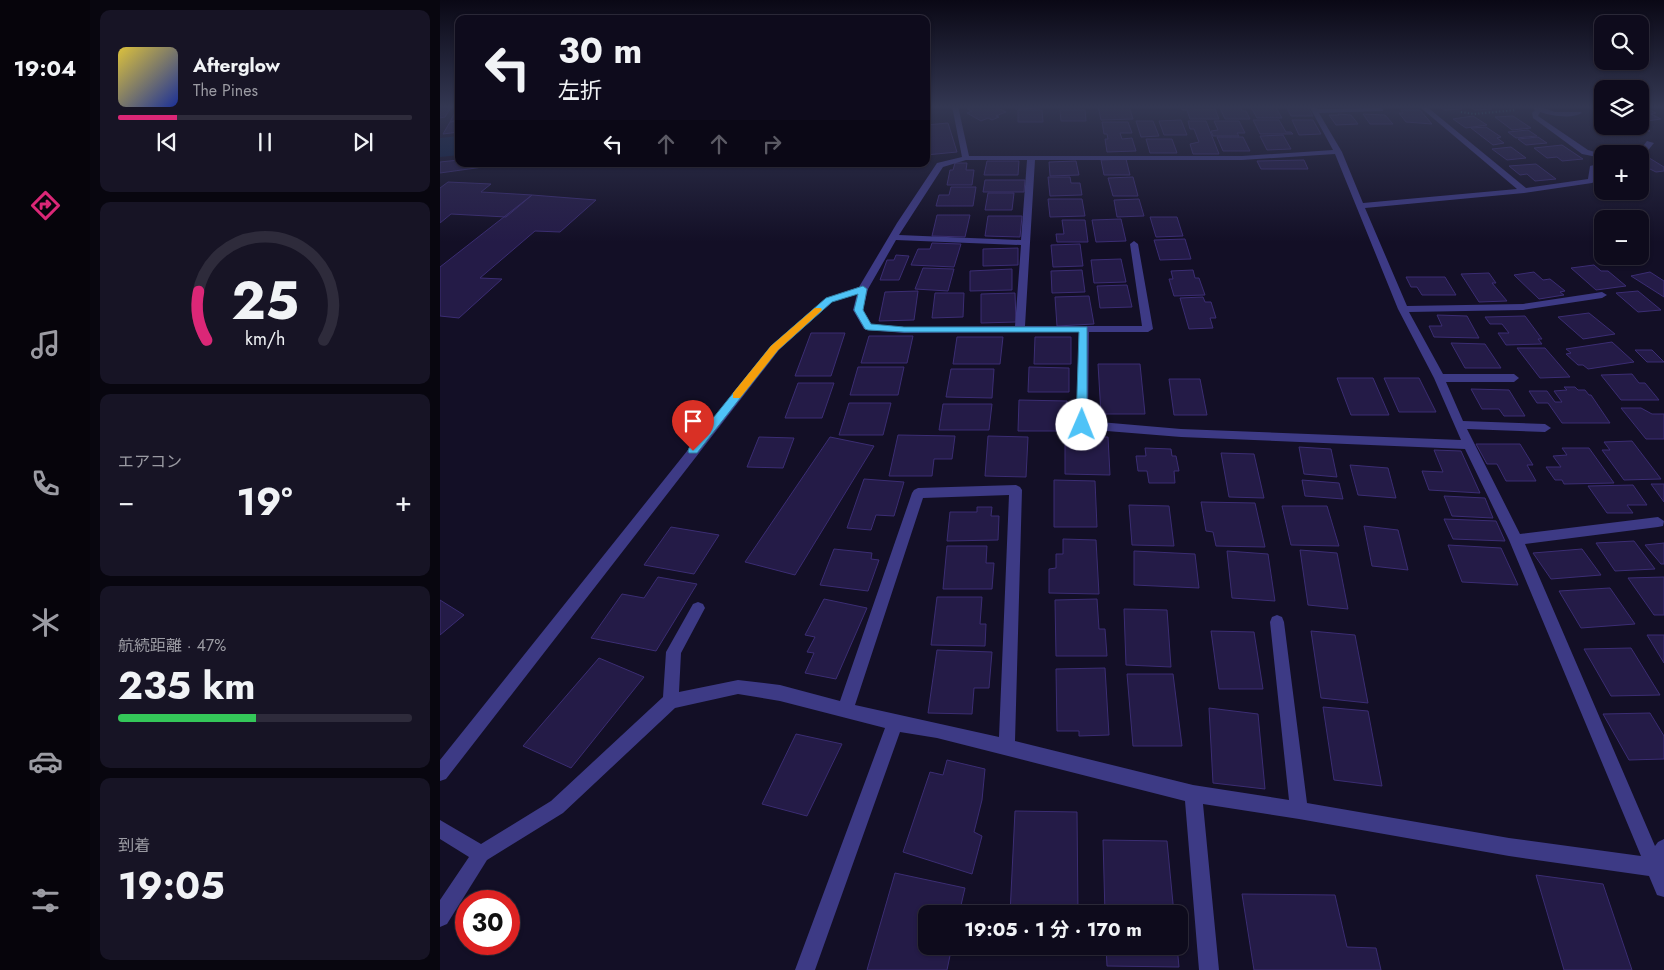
<!DOCTYPE html>
<html lang="ja">
<head>
<meta charset="utf-8">
<style>
  :root { --surface:#0e0b1c; --page:#171425; --text:#f1f3f6; --muted:#9b9ba3; --line:#2e2b3b; --accent:#db2777 }
  body { margin:0; font-family:Jost,"Noto Sans JP",sans-serif; background:var(--page); color:var(--text); height:100vh; display:flex; flex-direction:column; font-size:19px; white-space:nowrap }
  * { box-sizing:border-box; margin:0 }
  p { font-size:16px; color:var(--muted) }
  .icon { flex:none; width:28px; height:28px; fill:none; stroke:currentColor; stroke-width:2; stroke-linecap:round; stroke-linejoin:round }
  .map { position:relative; flex:1; overflow:hidden }
  .details { display:flex; flex-direction:column; gap:10px; padding:10px; background:#08060f; width:350px }
  .details>* { flex:none }
  .guide { position:absolute; left:15px; top:15px; width:475px; height:152px; border-radius:10px; box-shadow:0 1px 4px #0004,0 0 0 1px var(--line); background:#0e0b1c; color:var(--text); overflow:hidden }
  .buttons { position:absolute; left:1154px; top:15px; display:grid; gap:10px }
  .buttons a { display:grid; place-items:center; width:55px; height:55px; border-radius:10px; background:var(--surface); box-shadow:0 1px 4px #0004,0 0 0 1px var(--line); font-size:25px }
  .speed { position:absolute; left:15px; top:890px; display:flex; gap:10px; font-size:25px; font-weight:700; text-align:center }
  .speed>* { display:grid; place-content:center; width:65px; height:65px; border-radius:50%; background:var(--surface); box-shadow:0 1px 4px #0004,0 0 0 1px var(--line); line-height:1 }
  .speed .limit { border:8px solid #d22; background:#fff; color:#111 }
  .pin { position:absolute; display:grid; place-items:center; width:42px; height:42px; color:#fff; margin:-51px -21px; border-radius:50% 50% 50% 0; rotate:-45deg; box-shadow:0 0 5px #0007 }
  .pin .icon { rotate:45deg }
  .me { position:absolute; width:55px; margin:-28px; rotate:1deg; stroke-linejoin:round; filter:drop-shadow(0 0 4px #0008) }
  .turn { display:flex; align-items:center; gap:18px; height:105px; padding:0 20px; font-size:22px }
  .turn .icon { width:65px; height:65px; stroke-width:2.5 }
  .turn b { display:block; font-size:35px; line-height:42px }
  .lanes { display:flex; align-items:center; height:48px; padding:0 20px; background:#0003; justify-content:center; gap:25px; direction:ltr }
  .lanes .off { opacity:.35 }
  .big { font-size:38px; font-weight:700; line-height:1.1 }
  .details .tile { flex:1; display:flex; flex-direction:column; justify-content:center; gap:8px; min-width:0; padding:0 18px; border-radius:10px; background:var(--page) }
  .details .dial { align-items:center; gap:0 }
  .dial svg { height:130px; overflow:visible; fill:none; stroke:var(--line); stroke-width:7; stroke-linecap:round; text-anchor:middle }
  .dial text { fill:var(--text); stroke:none }
  .song { display:flex; align-items:center; gap:15px }
  .cover { width:60px; height:60px; border-radius:8px; background:linear-gradient(135deg,hsl(50 70% 55%),hsl(230 70% 35%)) }
  .played { height:5px; border-radius:2px; background:linear-gradient(90deg,var(--accent) 20%,var(--line) 20%) }
  .keys { display:flex; justify-content:space-around; direction:ltr }
  .heat { display:flex; justify-content:space-between; align-items:center; font-size:28px; direction:ltr }
  .charge { height:8px; border-radius:4px; background:linear-gradient(90deg,#34c759 47%,var(--line) 0) }
  .trip { position:absolute; left:478px; top:905px; width:270px; height:50px; border-radius:10px; background:var(--surface); box-shadow:0 1px 4px #0004,0 0 0 1px var(--line); font-weight:700; line-height:50px; text-align:center }
  main { display:flex; flex:1; min-height:0 }
  .tab-bar { display:flex; flex-direction:column; width:90px; justify-content:space-around; align-items:center; background:#06040b; color:var(--muted) }
  .tab-bar .icon { width:35px; height:35px }
  .tab-bar .on { color:var(--accent) }
  .tab-bar b { font-size:22px; color:var(--text) }
  .map>svg:first-child { display:block }
  .water { fill:#0a1f44 }
  .building { fill:#241b47; stroke:#3b2d73 }
  .lines { fill:none; stroke-linecap:round; stroke-linejoin:round }
  .path { stroke:#2fb8b0; stroke-width:2; stroke-dasharray:1 2.5; stroke-linecap:butt }
  .minor { fill:#3d3a85; fill-rule:evenodd }
  .route { fill:#4fc3f7; stroke:#337fa1 }
  .slow { fill:#f59e0b }
</style>
</head>
<body>
<main>
<nav class="tab-bar">
<b>19:04</b>
<svg class="icon on" aria-label="directions" viewBox="0 0 24 24"><path d="M12 3l9 9-9 9-9-9zM9 14v-3h6M13 9l2 2-2 2"/></svg>
<svg class="icon" aria-label="music" viewBox="0 0 24 24"><path d="M9 18V5l10-2v13"/><circle cx="6" cy="18" r="3"/><circle cx="16" cy="16" r="3"/></svg>
<svg class="icon" aria-label="phone" viewBox="0 0 24 24"><path d="M5 4h4l2 5-3 2q2 4 5 5l2-3 5 2v4C11 20 4 13 5 4z"/></svg>
<svg class="icon" aria-label="climate" viewBox="0 0 24 24"><path d="M12 3v18M4 7l16 10M4 17L20 7"/></svg>
<svg class="icon" aria-label="car" viewBox="0 0 24 24"><path d="M5 17H2v-5l4-1 3-4h7l3 4 3 1v5h-3M9 17h6M6 11h13"/><circle cx="7" cy="17" r="2"/><circle cx="17" cy="17" r="2"/></svg>
<svg class="icon" aria-label="filters" viewBox="0 0 24 24"><path d="M4 7h16M4 17h16"/><circle cx="9" cy="7" r="2"/><circle cx="15" cy="17" r="2"/></svg>
</nav>
<section class="details">
<div class="tile">
<div class="song"><i class="cover"></i><div><b>Afterglow</b><p>The Pines</p></div></div>
<div class="played"></div>
<div class="keys"><svg class="icon" aria-label="previous" viewBox="0 0 24 24"><path d="M18 5L8 12l10 7zM5 5v14"/></svg><svg class="icon" aria-label="pause" viewBox="0 0 24 24"><path d="M8 5v14M16 5v14"/></svg><svg class="icon" aria-label="next" viewBox="0 0 24 24"><path d="M6 5l10 7-10 7zM19 5v14"/></svg></div>
</div>
<div class="tile dial"><svg viewBox="0 0 100 80">
<path d="M14 69A42 42 0 1 1 86 69"/>
<path d="M14 69A42 42 0 0 1 9 39" stroke="#db2777"/>
<text x="50" y="56" font-size="32" font-weight="700">25</text>
<text x="50" y="72" font-size="11">km/h</text>
</svg></div>
<div class="tile"><p>エアコン</p>
<div class="heat"><a>−</a><b class="big">19°</b><a>+</a></div>
</div>
<div class="tile"><p>航続距離 · 47%</p><b class="big">235 km</b><div class="charge"></div></div>
<div class="tile"><p>到着</p><b class="big">19:05</b></div>
</section>
<div class="map">
<svg width="1224" height="970" viewBox="0 0 1224 970">
  <rect width="100%" height="100%" fill="#130f26"/>
  <!-- water -->
  <path class="water" d="M 19,136 L 19,155 L 0,157 L 0,138 Z"/>
  <!-- building -->
  <path class="building" d="M 0,106 L 12,106 L 5,117 L 0,118 Z
    M 529,106 L 554,106 L 566,112 L 556,116 L 559,117 L 552,120 L 548,118 L 541,121 L 527,113 L 532,111 L 527,109 L 532,107 Z
    M 575,106 L 600,106 L 601,108 L 575,109 Z
    M 619,106 L 642,106 L 642,108 L 619,108 Z
    M 658,106 L 689,106 L 693,119 L 661,120 Z
    M 740,106 L 752,106 L 753,109 L 775,109 L 779,119 L 750,119 L 747,110 L 742,110 Z
    M 810,106 L 835,106 L 842,118 L 817,118 Z
    M 846,106 L 867,106 L 873,116 L 851,116 Z
    M 998,106 L 1018,106 L 1022,109 L 1004,110 Z
    M 1028,106 L 1047,106 L 1052,109 L 1035,110 Z
    M 1146,106 L 1162,106 L 1162,110 L 1155,111 Z
    M 1202,106 L 1216,113 L 1211,114 L 1221,119 L 1207,121 L 1200,118 L 1200,107 Z
    M 780,108 L 801,108 L 802,111 L 806,111 L 810,119 L 785,119 Z
    M 16,110 L 19,110 L 19,120 L 10,122 Z
    M 578,110 L 602,110 L 603,122 L 578,122 Z
    M 620,110 L 645,110 L 646,121 L 621,121 Z
    M 961,110 L 980,110 L 992,124 L 966,122 L 959,113 L 963,113 Z
    M 898,114 L 911,115 L 918,124 L 896,125 L 889,115 L 899,115 Z
    M 923,114 L 945,115 L 953,124 L 930,124 Z
    M 1033,116 L 1047,125 L 1026,128 L 1013,119 Z
    M 1073,116 L 1091,128 L 1072,130 L 1055,117 Z
    M 741,120 L 747,135 L 724,135 L 719,121 Z
    M 813,120 L 839,120 L 846,132 L 851,132 L 853,134 L 820,134 Z
    M 852,120 L 873,120 L 881,134 L 859,135 Z
    M 19,121 L 19,132 L 3,134 L 10,122 Z
    M 696,121 L 713,121 L 719,136 L 701,137 Z
    M 748,121 L 766,121 L 779,154 L 753,154 L 750,144 L 759,142 L 754,129 L 750,129 Z
    M 774,121 L 799,121 L 805,133 L 797,133 L 799,136 L 773,136 L 771,131 L 778,130 Z
    M 662,122 L 688,122 L 692,133 L 680,133 L 682,139 L 692,138 L 696,151 L 667,152 L 665,139 L 668,139 L 667,134 L 664,134 Z
    M 508,123 L 517,152 L 486,155 L 486,125 Z
    M 1200,125 L 1210,131 L 1196,133 L 1185,126 Z
    M 1046,127 L 1061,137 L 1057,138 L 1064,143 L 1053,145 L 1031,128 Z
    M 1088,130 L 1097,136 L 1076,138 L 1068,132 Z
    M 843,135 L 851,149 L 827,150 L 820,136 Z
    M 777,137 L 803,137 L 810,151 L 783,151 Z
    M 1098,137 L 1107,143 L 1086,145 L 1078,139 Z
    M 706,139 L 732,139 L 737,153 L 710,153 Z
    M 1122,145 L 1143,159 L 1122,161 L 1117,157 L 1107,158 L 1094,148 Z
    M 1071,147 L 1086,158 L 1067,160 L 1052,149 Z
    M 1206,156 L 1224,167 L 1224,171 L 1216,172 L 1200,164 L 1200,157 Z
    M 686,159 L 690,175 L 664,175 L 661,160 Z
    M 19,160 L 19,164 L 44,164 L 43,167 L 0,173 L 0,162 Z
    M 864,160 L 868,169 L 821,169 L 817,161 Z
    M 547,161 L 579,161 L 578,175 L 544,175 Z
    M 636,161 L 639,175 L 610,176 L 609,162 Z
    M 515,163 L 527,163 L 526,170 L 534,170 L 532,185 L 507,185 L 510,170 L 513,170 Z
    M 1096,164 L 1116,179 L 1095,181 L 1087,174 L 1080,175 L 1069,166 Z
    M 608,177 L 630,177 L 631,183 L 640,183 L 642,195 L 610,196 Z
    M 693,177 L 698,196 L 673,196 L 668,178 Z
    M 545,180 L 585,180 L 584,192 L 543,192 Z
    M 8,182 L 51,184 L 41,192 L 92,195 L 66,217 L 11,214 L 0,223 L 0,188 Z
    M 511,187 L 536,187 L 533,206 L 496,206 L 499,195 L 509,195 Z
    M 548,193 L 574,193 L 572,210 L 545,210 Z
    M 92,195 L 156,200 L 120,232 L 95,231 L 40,278 L 62,279 L 19,318 L 0,316 L 0,267 Z
    M 608,199 L 642,199 L 645,216 L 610,217 Z
    M 699,199 L 704,216 L 677,217 L 674,200 Z
    M 497,215 L 530,215 L 525,237 L 492,236 Z
    M 548,216 L 582,216 L 580,237 L 545,236 Z
    M 710,217 L 737,217 L 743,236 L 716,237 Z
    M 681,219 L 686,241 L 656,242 L 652,220 Z
    M 622,220 L 645,220 L 648,242 L 617,242 L 616,234 L 624,234 Z
    M 745,239 L 751,259 L 720,260 L 714,240 Z
    M 492,243 L 521,244 L 514,267 L 471,265 L 478,249 L 490,249 Z
    M 640,244 L 643,266 L 613,267 L 611,245 Z
    M 578,248 L 578,265 L 543,266 L 543,249 Z
    M 456,255 L 469,256 L 459,280 L 440,280 L 447,260 L 454,260 Z
    M 681,259 L 686,282 L 654,283 L 651,260 Z
    M 1154,265 L 1161,271 L 1168,271 L 1186,286 L 1156,290 L 1131,268 Z
    M 483,268 L 514,269 L 508,291 L 475,289 Z
    M 572,269 L 572,290 L 530,291 L 530,271 Z
    M 642,270 L 645,292 L 612,293 L 611,271 Z
    M 753,270 L 755,278 L 759,278 L 765,295 L 734,296 L 729,279 L 733,279 L 731,271 Z
    M 1094,272 L 1103,280 L 1110,279 L 1125,291 L 1120,292 L 1124,295 L 1099,299 L 1074,275 Z
    M 1210,272 L 1224,281 L 1224,297 L 1191,276 Z
    M 1049,273 L 1056,283 L 1052,283 L 1067,301 L 1039,302 L 1021,274 Z
    M 966,277 L 1005,277 L 1016,295 L 982,295 L 977,287 L 971,287 Z
    M 687,285 L 692,307 L 660,308 L 657,286 Z
    M 478,291 L 474,320 L 439,321 L 445,292 Z
    M 1198,291 L 1221,310 L 1198,312 L 1176,293 Z
    M 495,293 L 524,293 L 523,317 L 492,318 Z
    M 575,293 L 576,322 L 541,323 L 541,294 Z
    M 649,296 L 654,324 L 617,326 L 615,297 Z
    M 763,297 L 765,302 L 771,302 L 776,318 L 770,318 L 773,328 L 749,329 L 740,298 Z
    M 1149,313 L 1175,334 L 1143,339 L 1118,317 Z
    M 997,315 L 1027,316 L 1039,338 L 994,337 L 989,326 L 1002,326 Z
    M 1085,316 L 1102,339 L 1098,339 L 1102,344 L 1066,345 L 1058,333 L 1069,333 L 1062,324 L 1050,324 L 1045,317 Z
    M 371,333 L 405,333 L 391,376 L 355,376 Z
    M 429,336 L 473,336 L 467,363 L 421,363 Z
    M 517,337 L 563,337 L 560,364 L 513,364 Z
    M 595,337 L 631,337 L 631,364 L 594,364 Z
    M 1172,342 L 1194,362 L 1148,369 L 1143,365 L 1138,365 L 1126,354 L 1131,353 L 1126,349 Z
    M 1011,343 L 1045,344 L 1061,368 L 1025,368 Z
    M 1077,348 L 1105,348 L 1130,377 L 1100,378 Z
    M 1195,350 L 1212,350 L 1224,362 L 1207,362 Z
    M 658,364 L 700,364 L 705,414 L 661,414 Z
    M 418,367 L 464,367 L 458,395 L 410,395 Z
    M 589,367 L 629,368 L 629,392 L 588,392 Z
    M 511,369 L 554,369 L 552,398 L 506,397 Z
    M 1192,374 L 1199,383 L 1205,383 L 1219,400 L 1181,400 L 1161,375 Z
    M 897,378 L 933,378 L 949,415 L 911,415 Z
    M 944,378 L 979,378 L 996,412 L 959,412 Z
    M 729,379 L 760,379 L 767,415 L 734,415 Z
    M 358,383 L 394,383 L 382,418 L 345,418 Z
    M 1124,387 L 1135,387 L 1138,390 L 1145,390 L 1149,395 L 1151,395 L 1170,423 L 1122,423 L 1108,403 L 1097,403 L 1089,391 L 1107,391 L 1115,402 L 1122,402 L 1114,391 L 1127,390 Z
    M 1031,389 L 1069,390 L 1085,416 L 1064,416 L 1059,409 L 1042,409 Z
    M 579,400 L 627,401 L 627,431 L 578,431 Z
    M 409,403 L 451,403 L 443,435 L 399,435 Z
    M 503,404 L 552,404 L 549,430 L 499,430 Z
    M 1181,408 L 1201,408 L 1212,414 L 1224,414 L 1224,439 L 1206,439 Z
    M 458,435 L 515,436 L 512,459 L 494,459 L 492,476 L 449,476 Z
    M 548,436 L 588,437 L 586,477 L 545,476 Z
    M 319,437 L 354,438 L 343,468 L 307,467 Z
    M 390,437 L 434,446 L 355,575 L 305,562 Z
    M 625,437 L 668,437 L 670,475 L 625,474 Z
    M 1192,441 L 1221,479 L 1184,480 L 1162,450 L 1170,450 L 1164,442 Z
    M 1036,444 L 1080,444 L 1093,465 L 1087,465 L 1096,481 L 1066,481 L 1057,464 L 1047,464 Z
    M 859,447 L 891,449 L 897,477 L 864,474 Z
    M 705,448 L 731,449 L 732,456 L 736,456 L 739,471 L 734,471 L 735,483 L 709,483 L 707,471 L 698,471 L 696,456 L 706,456 Z
    M 1122,448 L 1149,448 L 1174,483 L 1124,484 L 1122,480 L 1115,480 L 1106,467 L 1121,467 L 1113,456 L 1127,455 Z
    M 994,450 L 1021,451 L 1040,493 L 989,490 L 982,471 L 1003,472 Z
    M 781,453 L 814,454 L 824,498 L 789,497 Z
    M 910,465 L 948,468 L 956,498 L 918,495 Z
    M 424,479 L 464,482 L 454,516 L 436,515 L 431,530 L 407,528 Z
    M 614,480 L 655,481 L 657,527 L 614,527 Z
    M 862,480 L 899,483 L 903,499 L 865,496 Z
    M 1211,484 L 1224,484 L 1224,502 Z
    M 1193,485 L 1207,505 L 1187,505 L 1193,513 L 1167,513 L 1148,486 Z
    M 1004,496 L 1045,498 L 1053,518 L 1012,516 Z
    M 761,502 L 815,503 L 825,547 L 776,546 L 773,532 L 766,531 Z
    M 689,505 L 729,506 L 734,546 L 692,545 Z
    M 842,506 L 887,506 L 899,546 L 851,545 Z
    M 537,507 L 552,507 L 551,516 L 559,516 L 558,540 L 507,541 L 510,512 L 537,512 Z
    M 1004,519 L 1056,521 L 1065,541 L 1013,539 Z
    M 924,526 L 958,530 L 968,570 L 932,566 Z
    M 231,527 L 279,535 L 254,574 L 204,565 Z
    M 623,539 L 656,540 L 659,594 L 609,593 L 609,569 L 616,568 L 616,554 L 623,554 Z
    M 1194,541 L 1215,569 L 1175,571 L 1156,543 Z
    M 1224,543 L 1224,564 L 1221,564 L 1205,545 Z
    M 1008,545 L 1061,548 L 1078,585 L 1022,582 Z
    M 507,546 L 547,546 L 546,563 L 554,563 L 552,589 L 503,589 Z
    M 394,549 L 432,553 L 431,559 L 439,560 L 428,591 L 380,585 Z
    M 1142,549 L 1161,575 L 1111,579 L 1093,553 Z
    M 860,550 L 897,553 L 908,609 L 868,605 Z
    M 694,551 L 755,554 L 759,588 L 694,585 Z
    M 787,551 L 828,554 L 835,601 L 792,598 Z
    M 218,577 L 257,584 L 216,651 L 151,638 L 182,594 L 204,598 Z
    M 1224,577 L 1224,615 L 1214,615 L 1188,578 Z
    M 1170,588 L 1195,624 L 1141,628 L 1119,591 Z
    M 497,597 L 542,597 L 540,624 L 546,624 L 545,646 L 491,645 Z
    M 384,599 L 427,608 L 396,679 L 365,673 L 374,653 L 367,652 L 375,637 L 365,635 Z
    M 657,599 L 659,629 L 665,629 L 667,656 L 616,656 L 615,600 Z
    M 0,600 L 24,615 L 0,635 Z
    M 684,609 L 727,610 L 731,667 L 686,665 Z
    M 771,631 L 814,632 L 823,689 L 779,689 Z
    M 871,631 L 915,635 L 928,703 L 881,698 Z
    M 1207,635 L 1224,635 L 1224,663 Z
    M 1191,648 L 1220,695 L 1171,696 L 1144,649 Z
    M 497,650 L 552,652 L 549,688 L 534,688 L 532,714 L 488,713 Z
    M 159,658 L 204,677 L 131,768 L 83,746 Z
    M 665,668 L 669,735 L 639,736 L 639,731 L 617,731 L 616,669 Z
    M 687,674 L 733,674 L 742,746 L 693,746 Z
    M 883,707 L 928,711 L 942,786 L 894,780 Z
    M 769,708 L 818,714 L 825,789 L 773,783 Z
    M 1210,713 L 1224,736 L 1224,759 L 1189,760 L 1163,714 Z
    M 356,734 L 402,744 L 367,816 L 322,804 Z
    M 507,760 L 545,769 L 542,800 L 534,832 L 542,836 L 532,874 L 463,852 L 490,772 L 503,775 Z
    M 575,811 L 637,812 L 638,914 L 570,914 Z
    M 663,840 L 727,841 L 734,914 L 665,914 Z
    M 455,873 L 525,888 L 519,914 L 486,914 L 486,946 L 512,946 L 507,970 L 427,970 Z
    M 1096,875 L 1163,884 L 1192,970 L 1124,970 Z
    M 802,894 L 895,895 L 907,947 L 936,948 L 941,970 L 814,970 Z
    M 666,946 L 737,946 L 739,967 L 667,966 Z"/>
  <g class="lines">
    <!-- path -->
    <path class="path" d="M 1021,112 L 1034,114 L 1076,110"/>
    <!-- minor -->
    <path class="minor" d="M 512,106 L 518,106 L 529,156 L 802,156 L 893,150 L 869,106 L 875,106 L 877,109 L 941,108 L 943,109 L 943,111 L 879,113 L 902,152 L 923,203 L 1077,189 L 981,108 L 981,106 L 986,106 L 1086,188 L 1148,179 L 1150,166 L 1162,163 L 1162,167 L 1157,169 L 1156,181 L 1152,183 L 1084,193 L 925,208 L 967,306 L 1083,304 L 1162,292 L 1167,295 L 1162,298 L 1083,310 L 969,312 L 1003,374 L 1074,374 L 1079,378 L 1074,382 L 1006,382 L 1023,421 L 1105,424 L 1111,428 L 1105,432 L 1027,429 L 1080,534 L 1218,517 L 1224,521 L 1223,526 L 1218,527 L 1085,544 L 1215,846 L 1218,842 L 1224,839 L 1224,897 L 1217,895 L 1209,876 L 1069,856 L 859,819 L 763,804 L 779,970 L 759,970 L 745,801 L 497,738 L 460,732 L 375,970 L 355,970 L 445,728 L 340,701 L 298,694 L 235,708 L 123,813 L 47,860 L 7,924 L 0,927 L 0,900 L 29,857 L 0,839 L 0,820 L 41,844 L 111,801 L 223,697 L 226,652 L 253,604 L 258,602 L 263,604 L 265,608 L 241,653 L 239,692 L 298,680 L 340,685 L 400,701 L 472,493 L 474,490 L 478,488 L 576,485 L 580,487 L 582,490 L 575,741 L 753,785 L 849,800 L 830,622 L 832,617 L 837,615 L 842,617 L 844,622 L 867,803 L 1069,838 L 1201,856 L 1069,540 L 1025,449 L 741,437 L 642,429 L 636,425 L 639,332 L 464,333 L 428,330 L 424,329 L 413,310 L 417,294 L 392,302 L 339,350 L 6,779 L 0,781 L 0,760 L 331,346 L 386,298 L 419,287 L 457,223 L 497,163 L 522,157 ZM 895,154 L 958,309 L 994,378 L 1021,440 L 741,429 L 648,421 L 649,332 L 708,332 L 713,329 L 698,244 L 694,241 L 690,244 L 702,326 L 585,326 L 595,160 L 802,160 ZM 526,160 L 587,160 L 581,240 L 459,235 L 503,167 ZM 456,240 L 581,245 L 575,326 L 464,327 L 431,324 L 423,310 L 428,289 ZM 569,495 L 559,737 L 415,705 L 483,498 Z
      M 1091,106 L 1098,106 L 1115,112 L 1141,112 L 1142,113 C 1132,119 1112,116 1100,112 L 1098,116 L 1148,150 L 1162,154 L 1162,158 L 1142,154 L 1093,118 L 1092,113 L 1095,110 Z
      M 1218,106 L 1224,106 L 1224,109 L 1219,107 Z
      M 1207,141 L 1214,143 L 1205,154 L 1183,154 L 1200,150 Z"/>
  </g>
  <!-- sky -->
  <linearGradient id="sky" x2="0" y2="1"><stop stop-color="#0a0815"/><stop offset="0.44" stop-color="#333752"/><stop offset="1" stop-color="#333752" stop-opacity="0"/></linearGradient>
  <rect width="1224" height="242" fill="url(#sky)"/>
  <!-- route -->
  <path class="route" d="M 423,286 L 427,289 L 423,310 L 431,324 L 464,327 L 647,327 L 647,425 L 645,428 L 638,428 L 636,425 L 639,332 L 464,332 L 428,330 L 425,329 L 414,310 L 418,294 L 392,302 L 338,350 L 257,453 L 249,453 L 248,451 L 249,448 L 331,346 L 386,298 Z"/>
  <!-- slow -->
  <path class="slow" d="M 375,308 L 381,308 L 382,310 L 338,350 L 300,398 L 293,398 L 293,393 L 331,346 Z"/>
</svg>
<div class="buttons">
<a><svg class="icon" aria-label="search" viewBox="0 0 24 24"><circle cx="10" cy="10" r="6"/><path d="M15 15l6 6"/></svg></a>
<a><svg class="icon" aria-label="layers" viewBox="0 0 24 24"><path d="M12 4l9 5-9 5-9-5zM3 14l9 5 9-5"/></svg></a>
<a>+</a>
<a>−</a>
</div>
<div class="speed"><div class="limit">30</div></div>
<div class="pin" style="left:253px;top:451px;background:#d93025"><svg class="icon" aria-label="arrive" viewBox="0 0 24 24"><path d="M6 21V4h12l-3 4 3 4H6"/></svg></div>
<svg class="me" style="left:642px;top:425px" viewBox="-20 -20 40 40"><circle r="19" fill="#fff"/><path d="M0-13L10 11 0 6-10 11z" fill="#4fc3f7"/></svg>
<div class="trip">19:05 · 1 分 · 170 m</div>
<div class="guide">
<div class="turn"><svg class="icon" aria-label="left" viewBox="0 0 24 24"><path d="M17 20v-9H6M10 6l-5 5 5 5"/></svg><div><b>30 m</b>左折</div></div>
<div class="lanes"><svg class="icon" aria-label="left" viewBox="0 0 24 24"><path d="M17 20v-9H6M10 6l-5 5 5 5"/></svg><svg class="icon off" aria-label="ahead" viewBox="0 0 24 24"><path d="M12 20V5M6 11l6-6 6 6"/></svg><svg class="icon off" aria-label="ahead" viewBox="0 0 24 24"><path d="M12 20V5M6 11l6-6 6 6"/></svg><svg class="icon off" aria-label="right" viewBox="0 0 24 24"><path d="M7 20v-9h11M14 6l5 5-5 5"/></svg></div>
</div>
</div>
</main>
</body>
</html>
